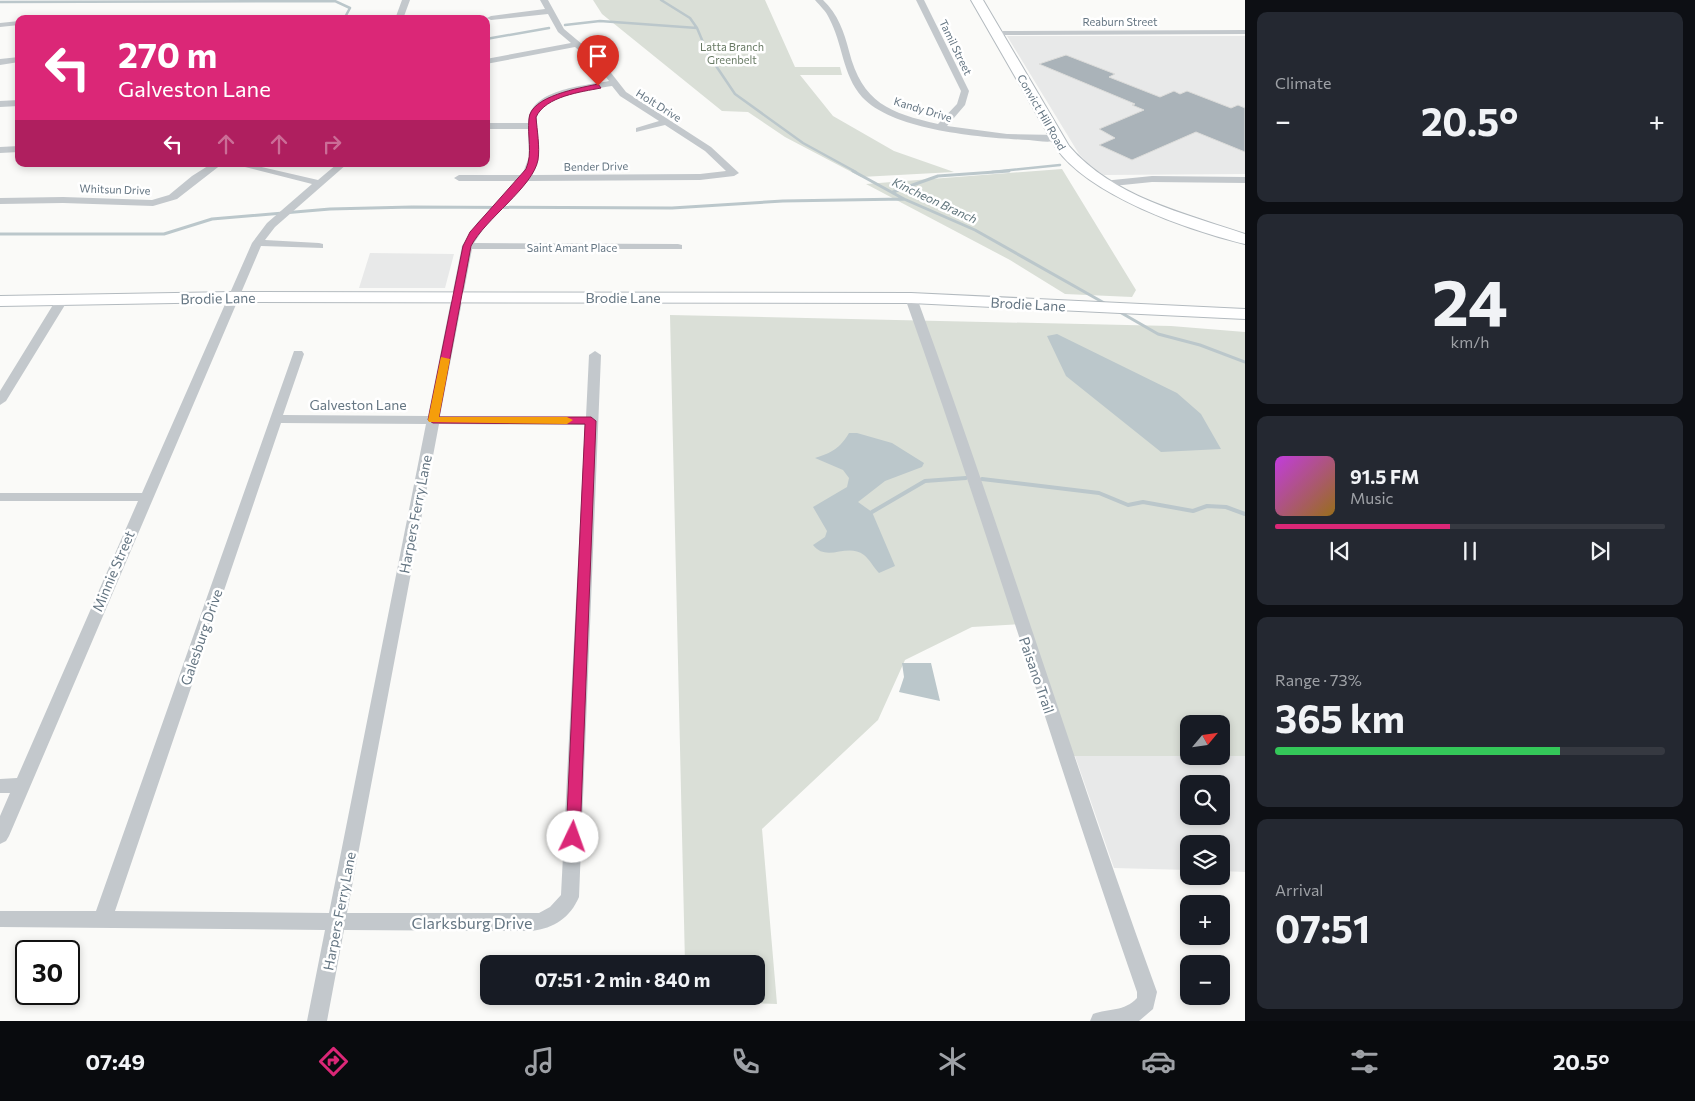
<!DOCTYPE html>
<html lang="en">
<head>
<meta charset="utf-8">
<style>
  :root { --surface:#171b24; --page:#242831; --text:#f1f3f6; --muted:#9ea1a6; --line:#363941; --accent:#db2777 }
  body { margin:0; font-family:Commissioner,sans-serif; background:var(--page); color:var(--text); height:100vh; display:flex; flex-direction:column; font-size:19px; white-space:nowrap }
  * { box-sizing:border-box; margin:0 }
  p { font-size:16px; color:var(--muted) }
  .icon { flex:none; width:28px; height:28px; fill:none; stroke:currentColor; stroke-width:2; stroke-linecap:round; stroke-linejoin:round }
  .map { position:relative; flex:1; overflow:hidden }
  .details { display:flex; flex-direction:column; gap:12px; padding:12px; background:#0d0f14; width:450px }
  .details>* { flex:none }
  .banner { position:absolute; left:15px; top:15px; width:475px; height:152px; border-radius:10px; box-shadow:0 2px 8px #0003; background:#db2777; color:#fff; overflow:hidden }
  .needle { width:32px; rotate:61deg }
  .controls { position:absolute; left:1180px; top:715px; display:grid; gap:10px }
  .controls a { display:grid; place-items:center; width:50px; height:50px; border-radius:10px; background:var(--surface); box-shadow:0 2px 8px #0003; font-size:25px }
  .speed { position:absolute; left:15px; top:940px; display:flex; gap:10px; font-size:25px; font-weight:700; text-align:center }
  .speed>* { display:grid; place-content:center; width:65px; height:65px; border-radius:50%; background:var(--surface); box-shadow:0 2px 8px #0003; line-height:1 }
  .speed .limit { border:2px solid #111; border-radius:8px; background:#fff; color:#111 }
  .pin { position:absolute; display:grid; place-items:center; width:42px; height:42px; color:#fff; margin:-51px -21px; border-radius:50% 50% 50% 0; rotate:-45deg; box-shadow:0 0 5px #0007 }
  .pin .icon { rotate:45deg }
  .me { position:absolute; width:55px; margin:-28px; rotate:3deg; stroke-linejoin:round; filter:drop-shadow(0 0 4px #0008) }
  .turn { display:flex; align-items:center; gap:18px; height:105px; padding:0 20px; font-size:22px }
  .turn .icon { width:65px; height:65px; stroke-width:2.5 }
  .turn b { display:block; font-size:35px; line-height:42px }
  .lanes { display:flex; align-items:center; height:48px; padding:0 20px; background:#0003; justify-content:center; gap:25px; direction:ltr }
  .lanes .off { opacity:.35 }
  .big { font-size:38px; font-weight:700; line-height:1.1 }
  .details .widget { flex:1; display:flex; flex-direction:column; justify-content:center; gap:8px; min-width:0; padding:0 18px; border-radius:10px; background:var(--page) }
  .details .dial { align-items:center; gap:0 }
  .dial b { font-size:65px; line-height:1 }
  .song { display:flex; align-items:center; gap:15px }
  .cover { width:60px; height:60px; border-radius:8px; background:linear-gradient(135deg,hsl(290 70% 55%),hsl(40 70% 35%)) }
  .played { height:5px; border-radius:2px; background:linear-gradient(90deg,var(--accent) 45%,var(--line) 45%) }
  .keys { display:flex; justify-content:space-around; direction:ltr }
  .heat { display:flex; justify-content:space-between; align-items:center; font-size:28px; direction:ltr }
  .charge { height:8px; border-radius:4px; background:linear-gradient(90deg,#34c759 73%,var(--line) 0) }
  .trip { position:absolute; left:480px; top:955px; width:285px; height:50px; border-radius:10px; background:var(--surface); box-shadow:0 2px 8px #0003; font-weight:700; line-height:50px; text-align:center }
  .tab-bar { display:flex; height:80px; justify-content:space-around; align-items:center; background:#090b0e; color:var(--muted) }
  .tab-bar .icon { width:35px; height:35px }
  .tab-bar .current { color:var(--accent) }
  .tab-bar b { font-size:22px; color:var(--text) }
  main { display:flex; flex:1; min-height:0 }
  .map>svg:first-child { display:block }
  .built { fill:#e8e9e9; fill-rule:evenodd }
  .green { fill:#dadfd7 }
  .water { fill:#bbc7cb }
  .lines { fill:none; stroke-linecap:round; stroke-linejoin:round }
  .stream-far2 { stroke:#bbc7cb; stroke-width:2.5 }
  .stream-far1 { stroke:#bbc7cb; stroke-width:3 }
  .stream { stroke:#bbc7cb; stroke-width:4 }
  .building { fill:#aab3b9; stroke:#dcdcda }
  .secondary-casing { stroke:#b3babf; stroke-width:2 }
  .street { fill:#c3c8cc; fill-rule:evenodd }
  .secondary { fill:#fff; fill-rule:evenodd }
  .route { fill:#db2777; stroke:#8e194d }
  .slow { fill:#f59e0b }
  .labels { text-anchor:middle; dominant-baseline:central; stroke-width:5; stroke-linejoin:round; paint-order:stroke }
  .far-street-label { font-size:11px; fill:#657683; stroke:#fff }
  .far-park-label { font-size:11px; fill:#687a64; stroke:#fff }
  .far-water-label { font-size:12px; font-style:italic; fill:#60757c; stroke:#fff }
  .street-label { font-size:14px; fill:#657683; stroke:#fff }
  .near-street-label { font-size:16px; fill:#657683; stroke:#fff }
</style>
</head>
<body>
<main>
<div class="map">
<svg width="1245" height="1021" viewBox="0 0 1245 1021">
  <rect width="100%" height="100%" fill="#fafaf8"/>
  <!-- built -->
  <path class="built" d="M 1007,36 L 1245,36 L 1245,174 L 1104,175 L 1092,168 L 1079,154 Z
    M 370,253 L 454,254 L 445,288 L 359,288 Z
    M 1075,756 L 1245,756 L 1245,872 L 1221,871 L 1221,844 L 1189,844 L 1189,870 L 1114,868 ZM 1189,784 L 1221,784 L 1221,816 L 1189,816 Z"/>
  <!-- green -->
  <path class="green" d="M 593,0 L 765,0 L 795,67 L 840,67 L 842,75 L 800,75 L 833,116 L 894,151 L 954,172 L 861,177 L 785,137 L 748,112 L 722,111 L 602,14 Z
    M 1062,169 L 1136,290 L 1132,297 L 1065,294 L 1010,260 L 866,184 Z
    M 670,315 L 1171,326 L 1245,332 L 1245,756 L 1221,756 L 1221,724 L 1189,724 L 1189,756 L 1075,756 L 1065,758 L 1020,624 L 972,627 L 905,660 L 878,720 L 762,829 L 777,1004 L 686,1001 L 686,996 L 756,996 L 756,964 L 685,964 Z"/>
  <!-- water -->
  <path class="water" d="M 1057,334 L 1177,393 L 1201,414 L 1221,449 L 1161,452 L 1066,376 L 1047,336 Z
    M 849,433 L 857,433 L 892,443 L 924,463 L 922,467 L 885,481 L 858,502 L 872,512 L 895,566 L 879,573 C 874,568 870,560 864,555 C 847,542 827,563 813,545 L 825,537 L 827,531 L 813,507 L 847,487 L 849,478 L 843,470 L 815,458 C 832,453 840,448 849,433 Z
    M 902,663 L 931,663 L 940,701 L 899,692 L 904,677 Z"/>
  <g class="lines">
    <!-- stream-far2 -->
    <path class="stream-far2" d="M 661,0 L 690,18 L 697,28 L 708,54 L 735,94 L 803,143 L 856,172
      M 0,2 L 335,1 L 350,8 L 344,19
      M 565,25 L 600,21 L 697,28
      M 486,39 L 549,28
      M 992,172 L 1060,165"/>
    <!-- stream-far1 -->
    <path class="stream-far1" d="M 853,171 L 904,199 L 975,230 L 1106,304
      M 893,192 L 938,176 L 1009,171
      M 0,234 L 164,234 L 212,219 L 330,209 L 412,207 L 672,208 L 783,201 L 904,199
      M 1118,311 L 1158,334 L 1200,345 L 1245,362"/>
    <!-- stream -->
    <path class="stream" d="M 982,479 L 1099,493 L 1128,505 L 1143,502 L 1193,511 L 1207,506 L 1226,507 L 1245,514
      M 872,512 L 925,481 L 966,478"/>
  </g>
  <!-- building -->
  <path class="building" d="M 1066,55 L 1115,74 L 1109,77 L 1160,97 L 1174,91 L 1180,94 L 1187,91 L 1231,108 L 1238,105 L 1245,108 L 1245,152 L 1196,132 L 1132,160 L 1099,145 L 1115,138 L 1099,129 L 1144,110 L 1132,105 L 1135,104 L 1039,64 Z"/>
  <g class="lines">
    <!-- secondary casing -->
    <g class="secondary-casing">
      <path id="secondary" d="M 971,0 L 983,0 L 1069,146 C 1113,197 1183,213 1245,234 L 1245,244 C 1188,230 1090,196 1056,148 Z
        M 233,292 L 911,293 L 1245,309 L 1245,319 L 911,303 L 233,302 L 0,306 L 0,296 Z"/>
    </g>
    <!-- street -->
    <path class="street" d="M 402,0 L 410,0 L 403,19 L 395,19 Z
      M 540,0 L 548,0 L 564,29 L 601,60 L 626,92 L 711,147 L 739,173 L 734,176 L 700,180 L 528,181 L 484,228 L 474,243 L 678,244 L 682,245 L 682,249 L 472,249 L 440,416 L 586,417 L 589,355 L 595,351 L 601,355 L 579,897 C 570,918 554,928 532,931 L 344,930 L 327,1021 L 307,1021 L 325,930 L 0,927 L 0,911 L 96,911 L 294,351 L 302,351 L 304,354 L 283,415 L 428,416 L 462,246 L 477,223 L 518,181 L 459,181 L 454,178 L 459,175 L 522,175 L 529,157 L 528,129 L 486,129 L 486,123 L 528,123 C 529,89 583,86 609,81 L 595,64 L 575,47 L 486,64 L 486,59 L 571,43 L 558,32 L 548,14 L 491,20 L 487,18 L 491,16 L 545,9 ZM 612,86 L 620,96 L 659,121 L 636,128 L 636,132 L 665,125 L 705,151 L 726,171 L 700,174 L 532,175 C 539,163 539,151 538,137 C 537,130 535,121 538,114 C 545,95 594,89 612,86 ZM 281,423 L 426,424 L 329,913 L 115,911 ZM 439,424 L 585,425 L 561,895 L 550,907 L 539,913 L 347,913 Z
      M 815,0 L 823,0 C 838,14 844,32 849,51 C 862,103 890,113 938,124 L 957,104 L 961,91 L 916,0 L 924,0 L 969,91 L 965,105 L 947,126 L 1007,134 L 1057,135 L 1062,138 C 1055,144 1038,141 1029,140 C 985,138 893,131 862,97 C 842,74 843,44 829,18 C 826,11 820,6 815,0 Z
      M 19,21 L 19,25 L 0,27 L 0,23 Z
      M 1245,30 L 1245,34 L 996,35 L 992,33 L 996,31 Z
      M 19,57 L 19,62 L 0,65 L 0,59 Z
      M 19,100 L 19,106 L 0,107 L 0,101 Z
      M 19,146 L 19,152 L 0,153 L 0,147 Z
      M 211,164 L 222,164 L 177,199 L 153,206 L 63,203 L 0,204 L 0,198 L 63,197 L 152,200 L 169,195 L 192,176 Z
      M 233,164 L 249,164 L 318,180 L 337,164 L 347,164 L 275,227 L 265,240 L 319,243 L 323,244 L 323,248 L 261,246 L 9,836 L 6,841 L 0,844 L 0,816 L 10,793 L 0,793 L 0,779 L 17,778 L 138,501 L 0,501 L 0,493 L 142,493 L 252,243 L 267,223 L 312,184 Z
      M 1152,176 L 1245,177 L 1245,183 L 1152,182 L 1103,187 L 1098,184 L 1103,181 Z
      M 911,295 L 917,298 C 1001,528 1073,762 1157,992 L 1153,1009 L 1139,1021 L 1090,1021 L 1093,1014 C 1109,1008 1124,1012 1137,998 L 1137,992 C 1057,762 987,528 905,298 Z
      M 62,297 L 68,300 L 6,401 L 0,405 L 0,391 L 56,300 Z"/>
    <!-- secondary -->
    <use href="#secondary" class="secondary"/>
  </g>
  <!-- route -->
  <path class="route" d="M 598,84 L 601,88 C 581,92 546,96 536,117 C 537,130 540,147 538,160 C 533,187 485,219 471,246 L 439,417 L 591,417 L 596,421 L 580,837 L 578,842 L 573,844 L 568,842 L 566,837 L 585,424 L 433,423 L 428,420 L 463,246 L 470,232 L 526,169 C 533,153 527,136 529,119 C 530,96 580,88 598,84 Z"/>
  <!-- slow -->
  <path class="slow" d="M 441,357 L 450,359 L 439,417 L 567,417 L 573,420 L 567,424 L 429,422 L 428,420 Z"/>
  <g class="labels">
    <!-- far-street labels -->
    <g class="far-street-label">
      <text x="1120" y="21">Reaburn Street</text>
      <text transform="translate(956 47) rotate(64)">Tamil Street</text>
      <text transform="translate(659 105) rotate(32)">Holt Drive</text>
      <text transform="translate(923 109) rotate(17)">Kandy Drive</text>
      <text transform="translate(1042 112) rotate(60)">Convict Hill Road</text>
      <text transform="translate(596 166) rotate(-1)">Bender Drive</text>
      <text transform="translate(115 189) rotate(2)">Whitsun Drive</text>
      <text x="572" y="247">Saint Amant Place</text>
    </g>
    <!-- far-park labels -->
    <g class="far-park-label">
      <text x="732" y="46">Latta Branch<tspan x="732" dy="13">Greenbelt</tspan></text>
    </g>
    <!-- far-water labels -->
    <g class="far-water-label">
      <text transform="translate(935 200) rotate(25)">Kincheon Branch</text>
    </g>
    <!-- street labels -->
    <g class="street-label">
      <text x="623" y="297">Brodie Lane</text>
      <text transform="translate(218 298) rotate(-1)">Brodie Lane</text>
      <text transform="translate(1028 304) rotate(3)">Brodie Lane</text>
      <text x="358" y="404">Galveston Lane</text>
      <text transform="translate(415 514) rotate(-79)">Harpers Ferry Lane</text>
      <text transform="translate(113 571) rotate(-67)">Minnie Street</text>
      <text transform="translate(201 637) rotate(-71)">Galesburg Drive</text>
      <text transform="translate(1037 675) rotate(71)">Paisano Trail</text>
      <text transform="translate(339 911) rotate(-79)">Harpers Ferry Lane</text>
    </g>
    <!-- near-street labels -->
    <g class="near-street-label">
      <text x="472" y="922">Clarksburg Drive</text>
    </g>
  </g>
</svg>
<div class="controls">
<a><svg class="needle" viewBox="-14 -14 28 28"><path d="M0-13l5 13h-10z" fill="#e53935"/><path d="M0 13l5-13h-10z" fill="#9ea1a6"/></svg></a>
<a><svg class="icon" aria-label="search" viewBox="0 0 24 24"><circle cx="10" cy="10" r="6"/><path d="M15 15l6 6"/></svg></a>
<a><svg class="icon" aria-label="layers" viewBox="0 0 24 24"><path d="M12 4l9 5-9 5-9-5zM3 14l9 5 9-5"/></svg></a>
<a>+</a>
<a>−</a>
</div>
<div class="speed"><div class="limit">30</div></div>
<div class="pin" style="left:598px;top:86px;background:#d93025"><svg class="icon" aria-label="arrive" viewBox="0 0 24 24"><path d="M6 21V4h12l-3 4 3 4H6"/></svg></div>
<svg class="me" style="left:573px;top:837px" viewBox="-20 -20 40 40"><circle r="19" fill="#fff"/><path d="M0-13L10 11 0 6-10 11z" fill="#db2777"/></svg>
<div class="trip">07:51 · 2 min · 840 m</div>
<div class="banner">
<div class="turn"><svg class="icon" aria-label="left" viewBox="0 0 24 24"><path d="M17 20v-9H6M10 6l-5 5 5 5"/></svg><div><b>270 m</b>Galveston Lane</div></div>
<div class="lanes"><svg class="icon" aria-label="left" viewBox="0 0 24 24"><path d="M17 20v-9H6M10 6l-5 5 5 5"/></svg><svg class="icon off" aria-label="ahead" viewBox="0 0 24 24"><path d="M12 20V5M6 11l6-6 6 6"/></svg><svg class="icon off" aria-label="ahead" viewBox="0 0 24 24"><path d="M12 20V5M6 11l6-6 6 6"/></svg><svg class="icon off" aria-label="right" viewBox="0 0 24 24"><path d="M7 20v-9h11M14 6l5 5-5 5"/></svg></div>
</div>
</div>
<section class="details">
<div class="widget"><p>Climate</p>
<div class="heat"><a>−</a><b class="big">20.5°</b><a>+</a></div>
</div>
<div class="widget dial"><b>24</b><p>km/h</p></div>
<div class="widget">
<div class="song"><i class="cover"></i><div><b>91.5 FM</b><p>Music</p></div></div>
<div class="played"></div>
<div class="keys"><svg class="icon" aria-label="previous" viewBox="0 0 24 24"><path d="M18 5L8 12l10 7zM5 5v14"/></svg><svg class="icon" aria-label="pause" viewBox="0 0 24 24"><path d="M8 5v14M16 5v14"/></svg><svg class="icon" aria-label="next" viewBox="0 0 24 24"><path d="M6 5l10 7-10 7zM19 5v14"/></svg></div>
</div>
<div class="widget"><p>Range · 73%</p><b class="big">365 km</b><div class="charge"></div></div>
<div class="widget"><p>Arrival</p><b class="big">07:51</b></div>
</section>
</main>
<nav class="tab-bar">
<b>07:49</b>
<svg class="icon current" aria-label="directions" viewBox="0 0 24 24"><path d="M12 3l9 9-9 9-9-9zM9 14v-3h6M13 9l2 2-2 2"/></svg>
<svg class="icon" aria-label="music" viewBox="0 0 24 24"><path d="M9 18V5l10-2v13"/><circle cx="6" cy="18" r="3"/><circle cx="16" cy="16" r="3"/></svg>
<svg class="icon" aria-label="phone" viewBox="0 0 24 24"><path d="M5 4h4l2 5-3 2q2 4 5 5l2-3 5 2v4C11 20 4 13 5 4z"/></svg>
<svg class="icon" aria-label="climate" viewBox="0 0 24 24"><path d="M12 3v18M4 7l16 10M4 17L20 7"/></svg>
<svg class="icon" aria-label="car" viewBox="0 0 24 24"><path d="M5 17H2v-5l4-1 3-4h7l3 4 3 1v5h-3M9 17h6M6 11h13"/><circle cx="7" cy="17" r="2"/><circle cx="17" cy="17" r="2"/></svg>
<svg class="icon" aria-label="filters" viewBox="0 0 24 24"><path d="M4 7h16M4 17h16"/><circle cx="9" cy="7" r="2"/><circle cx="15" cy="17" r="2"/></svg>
<b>20.5°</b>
</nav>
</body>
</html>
